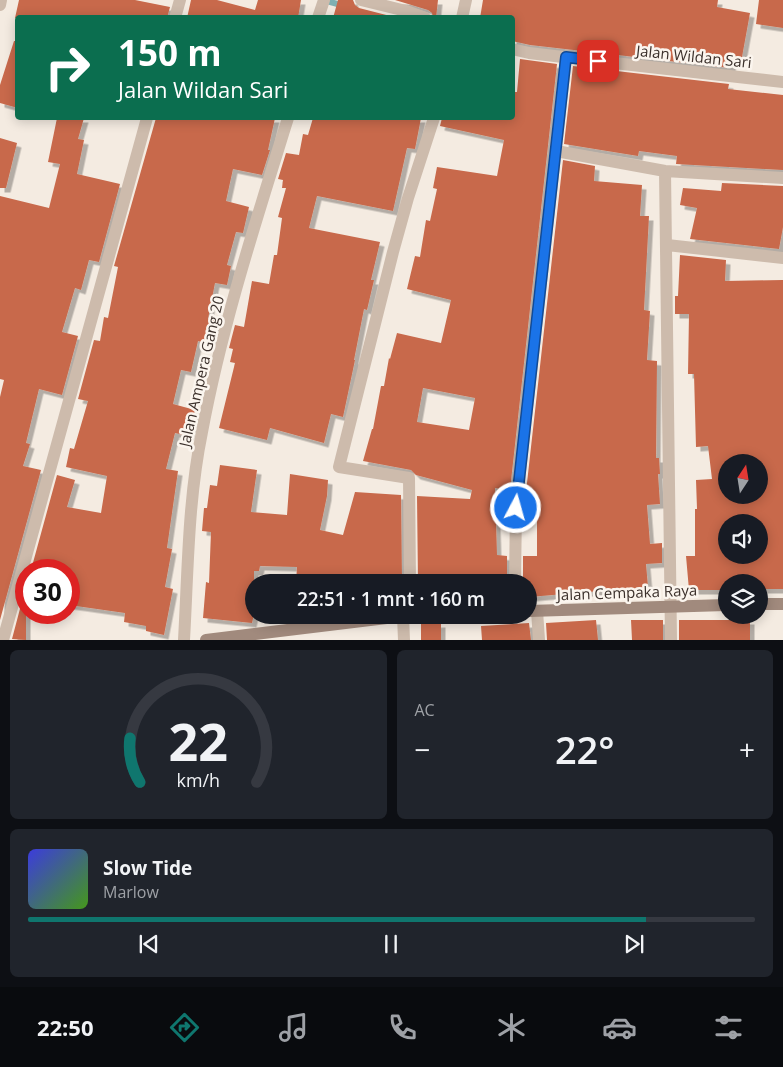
<!DOCTYPE html>
<html lang="id">
<head>
<meta charset="utf-8">
<style>
  :root { --surface:#171b24; --page:#20242c; --text:#f1f3f6; --muted:#9ea1a6; --line:#363941; --accent:#0f766e }
  body { margin:0; font-family:"Open Sans",sans-serif; background:var(--page); color:var(--text); height:100vh; display:flex; flex-direction:column; font-size:19px; white-space:nowrap }
  * { box-sizing:border-box; margin:0 }
  p { font-size:16px; color:var(--muted) }
  .icon { flex:none; width:28px; height:28px; fill:none; stroke:currentColor; stroke-width:2; stroke-linecap:round; stroke-linejoin:round }
  .map { position:relative; height:640px; overflow:hidden }
  .side { display:flex; flex-direction:column; gap:10px; padding:10px; background:#0d0f14; flex:1 }
  .side>* { flex:none }
  .guide { position:absolute; left:15px; top:15px; width:500px; height:105px; border-radius:5px; box-shadow:0 2px 12px #0003; background:#0b6e4f; color:#fff; overflow:hidden }
  .needle { width:32px; rotate:12deg }
  .tools { position:absolute; left:718px; top:454px; display:grid; gap:10px }
  .tools a { display:grid; place-items:center; width:50px; height:50px; border-radius:50%; background:var(--surface); box-shadow:0 2px 12px #0003; font-size:25px }
  .speed { position:absolute; left:15px; top:559px; display:flex; gap:10px; font-size:25px; font-weight:700; text-align:center }
  .speed>* { display:grid; place-content:center; width:65px; height:65px; border-radius:50%; background:var(--surface); box-shadow:0 2px 12px #0003; line-height:1 }
  .speed .limit { border:8px solid #d22; background:#fff; color:#111 }
  .pin { position:absolute; display:grid; place-items:center; width:42px; height:42px; color:#fff; margin:-21px; border-radius:10px; box-shadow:0 2px 8px #0006 }
  .me { position:absolute; width:55px; margin:-28px; rotate:6deg; stroke-linejoin:round; filter:drop-shadow(0 0 4px #0008) }
  .turn { display:flex; align-items:center; gap:18px; height:105px; padding:0 20px; font-size:22px }
  .turn .icon { width:65px; height:65px; stroke-width:2.5 }
  .turn b { display:block; font-size:35px; line-height:42px }
  .big { font-size:38px; font-weight:600; line-height:1.1 }
  .side .card { flex:1; display:flex; flex-direction:column; justify-content:center; gap:8px; min-width:0; padding:0 18px; border-radius:8px; background:var(--page) }
  .side .dial { align-items:center; gap:0 }
  .dial svg { height:130px; overflow:visible; fill:none; stroke:var(--line); stroke-width:7; stroke-linecap:round; text-anchor:middle }
  .dial text { fill:var(--text); stroke:none }
  .song { display:flex; align-items:center; gap:15px }
  .cover { width:60px; height:60px; border-radius:8px; background:linear-gradient(135deg,hsl(240 70% 55%),hsl(100 70% 35%)) }
  .played { height:5px; border-radius:2px; background:linear-gradient(90deg,var(--accent) 85%,var(--line) 85%) }
  .keys { display:flex; justify-content:space-around; direction:ltr }
  .heat { display:flex; justify-content:space-between; align-items:center; font-size:28px; direction:ltr }
  .side .tiles { flex:1; display:grid; gap:10px; grid-template-columns:1fr 1fr }
  .card:last-child { grid-column:span 2 }
  .trip { position:absolute; left:245px; top:574px; width:292px; height:50px; border-radius:25px; background:var(--surface); box-shadow:0 2px 12px #0003; font-weight:600; line-height:50px; text-align:center }
  .tabs { display:flex; height:80px; justify-content:space-around; align-items:center; background:#090b0e; color:var(--muted) }
  .tabs .icon { width:35px; height:35px }
  .tabs .active { color:var(--accent) }
  .tabs b { font-size:22px; color:var(--text) }
  .map>svg:first-child { display:block }
  .lines { fill:none; stroke-linecap:round; stroke-linejoin:round }
  .stream { stroke:#7fb0b2; stroke-width:6 }
  .building { fill:#c8694b; fill-rule:evenodd; filter:url(#shadow) }
  .street { stroke:#cdbbac; stroke-width:12 }
  .secondary { stroke:#a18a7d; stroke-width:12 }
  .route-casing { stroke:#114b97; stroke-width:12 }
  .route { stroke:#1a73e8; stroke-width:9 }
  .labels { text-anchor:middle; dominant-baseline:central; stroke-width:5; stroke-linejoin:round; paint-order:stroke }
  .street-label { font-size:15px; fill:#3b302b; stroke:#fbf5ee }
</style>
</head>
<body>
<div class="map">
<svg width="783" height="640" viewBox="0 0 783 640">
  <defs>
    <filter id="shadow"><feDropShadow dx="4.5" dy="4.5" stdDeviation="0" flood-color="#0004"/></filter>
  </defs>
  <rect width="100%" height="100%" fill="#f4ebe1"/>
  <g class="lines">
    <!-- stream -->
    <path class="stream" d="M 323,0 L 345,6"/>
  </g>
  <!-- building -->
  <path class="building" d="M 19,0 L 135,0 L 170,7 L 167,18 L 15,18 Z
    M 191,0 L 217,0 L 255,10 L 258,0 L 301,0 L 298,18 L 187,18 Z
    M 338,0 L 353,0 L 355,5 L 359,8 L 398,18 L 333,18 Z
    M 395,0 L 438,0 L 436,18 L 433,18 L 432,13 L 428,10 Z
    M 483,0 L 718,0 L 717,7 L 750,13 L 742,57 L 733,56 L 731,68 L 530,45 L 512,41 L 512,18 L 480,18 Z
    M 759,0 L 783,0 L 783,28 L 756,24 Z
    M 14,41 L 18,41 L 18,108 L 0,103 L 0,85 Z
    M 520,59 L 557,64 L 510,490 L 495,488 L 497,555 L 507,556 L 507,582 L 418,582 L 417,496 L 470,499 L 472,490 L 416,475 L 411,470 L 363,461 L 372,429 L 373,429 L 381,386 L 384,386 L 389,358 L 390,359 L 397,333 L 441,343 L 451,300 L 407,289 L 415,256 L 420,257 L 426,220 L 430,221 L 437,189 L 433,188 L 437,167 L 497,176 L 504,140 L 440,126 L 442,118 L 512,118 L 515,92 L 517,92 ZM 423,388 L 475,398 L 469,430 L 417,422 Z
    M 573,66 L 729,84 L 728,89 L 783,95 L 783,170 L 676,164 L 677,156 L 639,151 L 638,156 L 564,144 Z
    M 57,118 L 84,118 L 78,139 L 84,140 L 77,174 L 120,184 L 99,262 L 89,260 L 81,290 L 75,288 L 62,332 L 78,336 L 62,395 L 39,389 L 26,443 L 30,444 L 23,466 L 41,470 L 0,620 L 0,397 L 4,380 L 0,379 L 0,196 L 49,208 L 60,164 L 48,162 Z
    M 156,118 L 275,118 L 268,150 L 270,150 L 262,175 L 233,169 L 226,201 L 249,207 L 243,233 L 236,232 L 227,265 L 231,266 L 227,285 L 215,283 L 208,319 L 219,321 L 213,345 L 198,341 L 191,372 L 181,370 L 173,404 L 195,410 L 189,436 L 175,433 L 166,469 L 178,471 L 167,548 L 172,549 L 165,587 L 173,589 L 164,635 L 146,631 L 146,626 L 124,622 L 125,613 L 69,605 L 69,570 L 31,570 L 57,475 L 75,480 L 67,507 L 101,513 L 107,476 L 66,467 L 70,448 L 74,449 L 88,401 L 78,399 L 94,340 L 100,341 L 104,317 L 108,318 L 118,267 L 114,266 Z
    M 313,118 L 421,118 L 415,149 L 407,148 L 393,211 L 317,196 L 309,228 L 380,242 L 371,280 L 374,280 L 367,310 L 364,309 L 354,360 L 355,360 L 343,417 L 331,414 L 324,443 L 270,428 L 267,440 L 219,428 L 235,363 L 230,362 L 233,349 L 229,348 L 235,325 L 244,327 L 252,281 L 269,284 L 274,255 L 277,255 L 282,218 L 278,217 L 286,188 L 282,188 L 283,180 L 278,179 L 286,153 L 299,155 L 303,134 L 308,135 Z
    M 0,138 L 17,143 L 6,188 L 0,188 Z
    M 563,160 L 595,166 L 594,181 L 642,185 L 640,216 L 649,216 L 644,310 L 650,311 L 647,360 L 657,361 L 656,458 L 659,458 L 660,474 L 658,474 L 660,504 L 647,505 L 650,544 L 662,543 L 662,563 L 646,564 L 648,587 L 529,597 L 529,582 L 523,582 L 523,556 L 537,556 L 537,509 L 534,509 L 536,493 L 526,492 Z
    M 722,183 L 783,186 L 783,227 L 779,249 L 690,239 L 697,208 L 680,205 L 683,188 L 721,191 Z
    M 680,255 L 726,260 L 725,281 L 783,280 L 783,589 L 759,589 L 759,582 L 726,582 L 726,590 L 689,590 L 686,556 L 695,556 L 695,509 L 697,509 L 696,480 L 712,479 L 708,446 L 696,447 L 694,374 L 688,374 L 689,314 L 675,314 L 675,296 L 678,296 ZM 726,462 L 759,462 L 759,495 L 726,495 ZM 726,522 L 759,522 L 759,555 L 726,555 Z
    M 220,465 L 257,470 L 251,512 L 287,515 L 290,474 L 328,480 L 327,496 L 320,530 L 343,535 L 355,492 L 401,495 L 402,582 L 296,582 L 297,567 L 260,566 L 259,571 L 254,571 L 254,614 L 252,623 L 203,618 L 206,582 L 209,583 L 211,532 L 202,531 L 204,508 L 207,508 L 210,485 L 217,486 Z
    M 26,586 L 26,640 L 12,639 Z
    M 596,620 L 598,640 L 547,640 L 546,623 Z
    M 631,620 L 663,620 L 663,640 L 632,640 Z
    M 679,620 L 750,620 L 750,640 L 679,640 Z
    M 441,623 L 441,640 L 421,640 L 421,624 Z
    M 529,623 L 531,640 L 482,640 L 481,626 Z"/>
  <g class="lines">
    <!-- street -->
    <path class="street" d="M 361,0 L 406,11 L 425,18
      M 0,5 L 1,0
      M 175,18 L 180,0
      M 318,18 L 324,0
      M 462,18 L 466,0
      M 512,49 L 529,53 L 614,63 L 783,82
      M 556,151 L 665,171 L 783,178
      M 665,171 L 671,640
      M 667,245 L 783,258
      M 410,582 L 409,478 L 339,467 L 393,252 L 408,198 L 434,118
      M 515,582 L 516,508 L 566,57
      M 537,611 L 539,640
      M 403,616 L 404,640
      M 3,640 L 147,118
      M 184,640 C 188,570 188,500 202,432 C 222,325 256,221 288,118"/>
    <!-- secondary -->
    <path class="secondary" d="M 759,604 L 783,604
      M 529,611 L 726,605
      M 206,640 L 403,616 L 432,615"/>
  </g>
  <g class="lines">
    <!-- route casing -->
    <g class="route-casing">
      <path id="route" d="M 516,508 L 566,57 L 598,61"/>
    </g>
    <!-- route -->
    <use href="#route" class="route"/>
  </g>
  <g class="labels">
    <!-- street labels -->
    <g class="street-label">
      <text transform="translate(694 56) rotate(6)">Jalan Wildan Sari</text>
      <text transform="translate(201 371) rotate(-77)">Jalan Ampera Gang 20</text>
      <text transform="translate(627 592) rotate(-2)">Jalan Cempaka Raya</text>
    </g>
  </g>
</svg>
<div class="tools">
<a><svg class="needle" viewBox="-14 -14 28 28"><path d="M0-13l5 13h-10z" fill="#e53935"/><path d="M0 13l5-13h-10z" fill="#9ea1a6"/></svg></a>
<a><svg class="icon" aria-label="sound" viewBox="0 0 24 24"><path d="M4 9h4l5-4v14l-5-4H4zM17 9q2 3 0 6"/></svg></a>
<a><svg class="icon" aria-label="layers" viewBox="0 0 24 24"><path d="M12 4l9 5-9 5-9-5zM3 14l9 5 9-5"/></svg></a>
</div>
<div class="speed"><div class="limit">30</div></div>
<div class="pin" style="left:598px;top:61px;background:#d93025"><svg class="icon" aria-label="arrive" viewBox="0 0 24 24"><path d="M6 21V4h12l-3 4 3 4H6"/></svg></div>
<svg class="me" style="left:516px;top:508px" viewBox="-20 -20 40 40"><circle r="17" fill="#1a73e8" stroke="#fff" stroke-width="3"/><path d="M0-11L8 9 0 5-8 9z" fill="#fff"/></svg>
<div class="trip">22:51 · 1 mnt · 160 m</div>
<div class="guide">
<div class="turn"><svg class="icon" aria-label="right" viewBox="0 0 24 24"><path d="M7 20v-9h11M14 6l5 5-5 5"/></svg><div><b>150 m</b>Jalan Wildan Sari</div></div>
</div>
</div>
<section class="side">
<div class="tiles">
<div class="card dial"><svg viewBox="0 0 100 80">
<path d="M14 69A42 42 0 1 1 86 69"/>
<path d="M14 69A42 42 0 0 1 8 42" stroke="#0f766e"/>
<text x="50" y="56" font-size="32" font-weight="700">22</text>
<text x="50" y="72" font-size="11">km/h</text>
</svg></div>
<div class="card"><p>AC</p>
<div class="heat"><a>−</a><b class="big">22°</b><a>+</a></div>
</div>
<div class="card">
<div class="song"><i class="cover"></i><div><b>Slow Tide</b><p>Marlow</p></div></div>
<div class="played"></div>
<div class="keys"><svg class="icon" aria-label="previous" viewBox="0 0 24 24"><path d="M18 5L8 12l10 7zM5 5v14"/></svg><svg class="icon" aria-label="pause" viewBox="0 0 24 24"><path d="M8 5v14M16 5v14"/></svg><svg class="icon" aria-label="next" viewBox="0 0 24 24"><path d="M6 5l10 7-10 7zM19 5v14"/></svg></div>
</div>
</div>
</section>
<nav class="tabs">
<b>22:50</b>
<svg class="icon active" aria-label="directions" viewBox="0 0 24 24"><path d="M12 3l9 9-9 9-9-9zM9 14v-3h6M13 9l2 2-2 2"/></svg>
<svg class="icon" aria-label="music" viewBox="0 0 24 24"><path d="M9 18V5l10-2v13"/><circle cx="6" cy="18" r="3"/><circle cx="16" cy="16" r="3"/></svg>
<svg class="icon" aria-label="phone" viewBox="0 0 24 24"><path d="M5 4h4l2 5-3 2q2 4 5 5l2-3 5 2v4C11 20 4 13 5 4z"/></svg>
<svg class="icon" aria-label="climate" viewBox="0 0 24 24"><path d="M12 3v18M4 7l16 10M4 17L20 7"/></svg>
<svg class="icon" aria-label="car" viewBox="0 0 24 24"><path d="M5 17H2v-5l4-1 3-4h7l3 4 3 1v5h-3M9 17h6M6 11h13"/><circle cx="7" cy="17" r="2"/><circle cx="17" cy="17" r="2"/></svg>
<svg class="icon" aria-label="filters" viewBox="0 0 24 24"><path d="M4 7h16M4 17h16"/><circle cx="9" cy="7" r="2"/><circle cx="15" cy="17" r="2"/></svg>
</nav>
</body>
</html>
